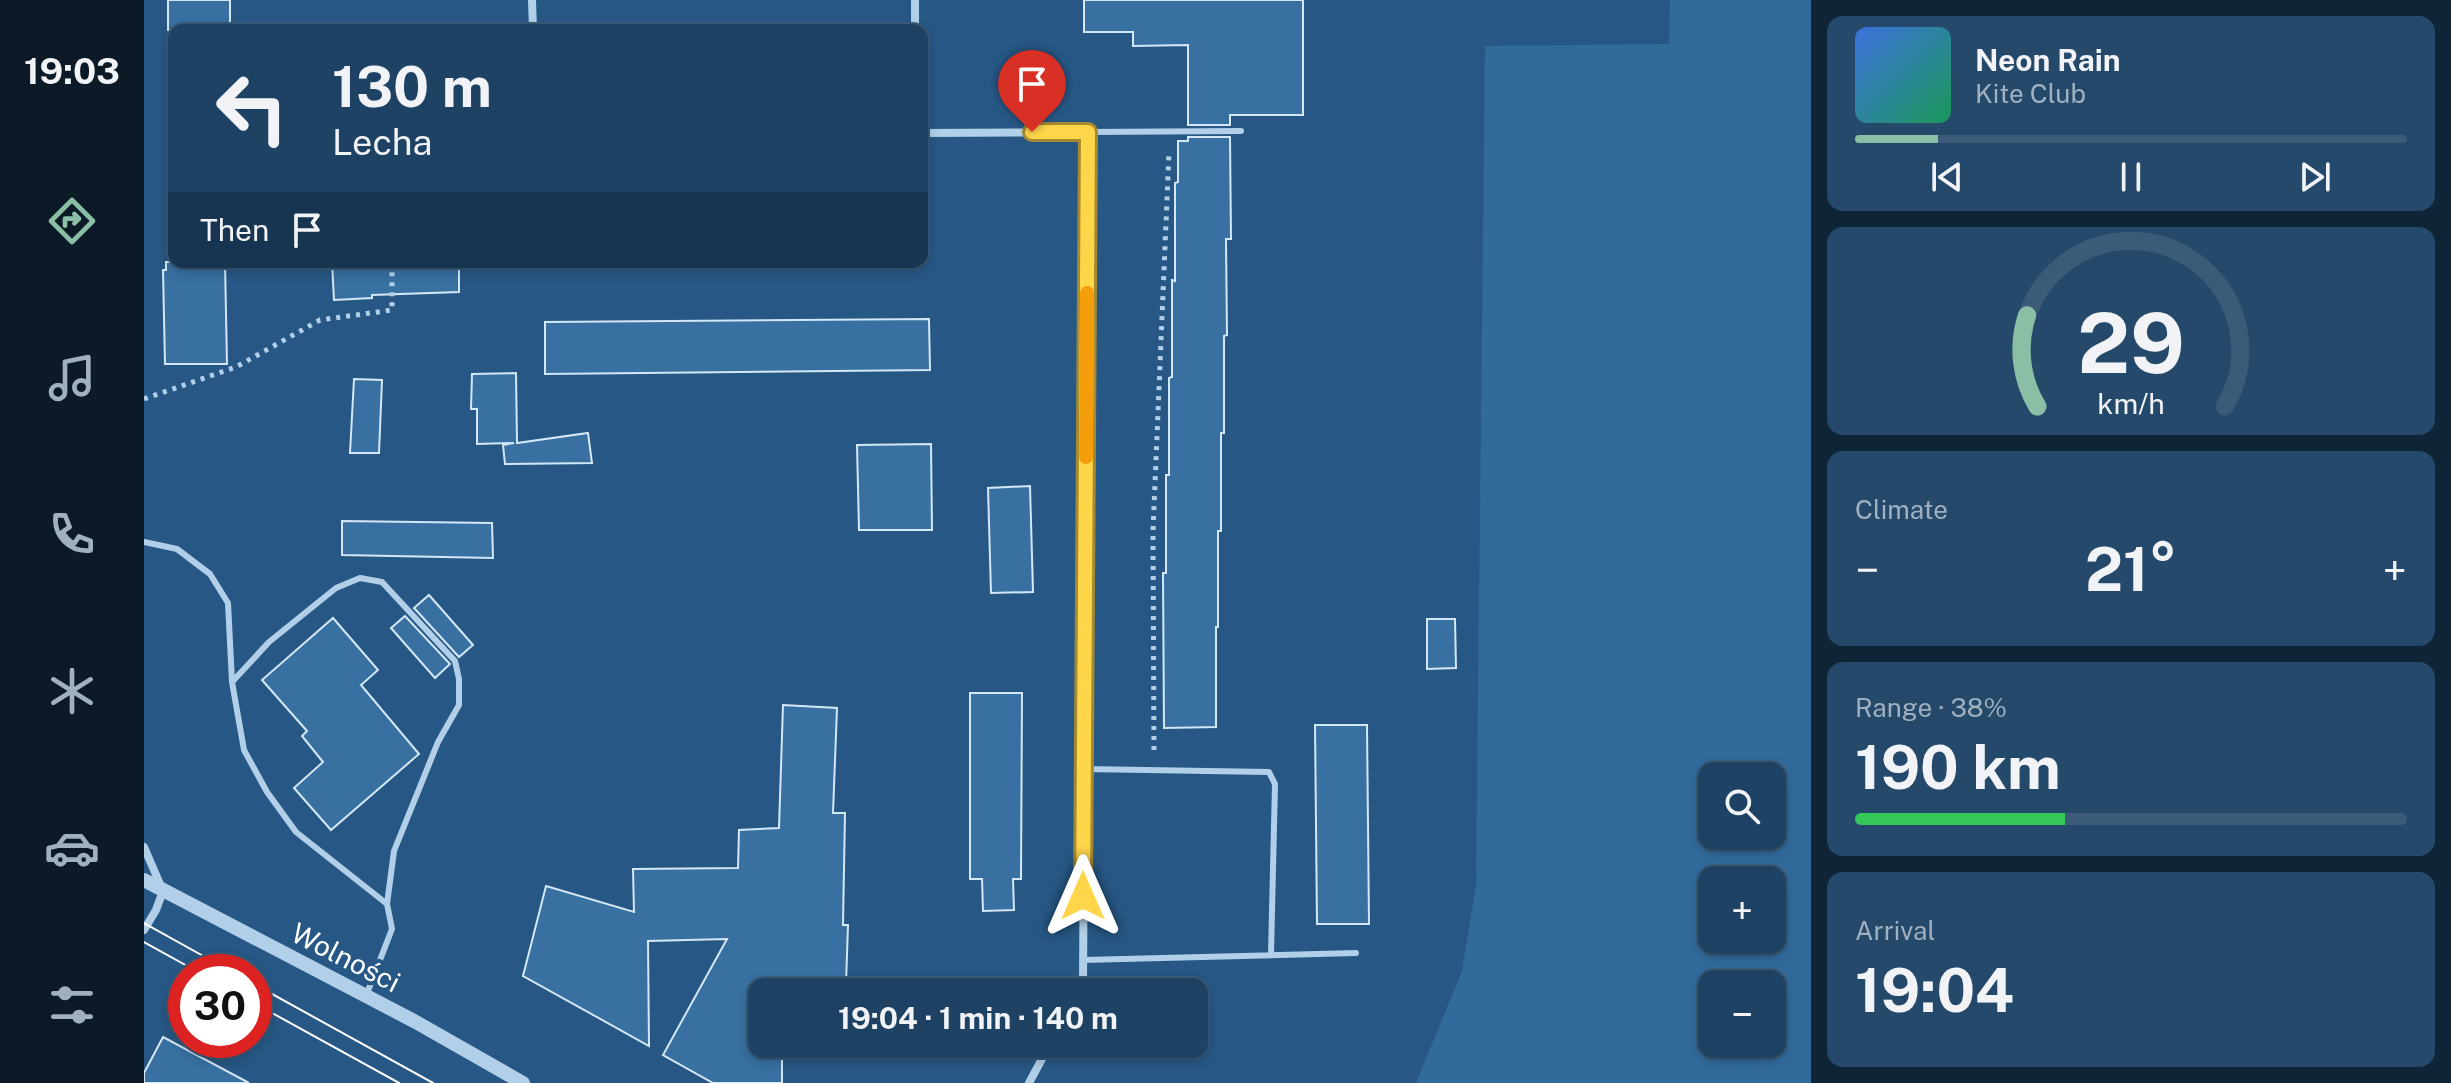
<!DOCTYPE html>
<html lang="en">
<head>
<meta charset="utf-8">
<style>
  :root { --surface:#1d4264; --page:#25496a; --text:#f1f3f6; --muted:#a0b0bf; --line:#3b5b78; --accent:#8abfa5 }
  body { margin:0; font-family:"Public Sans",sans-serif; background:var(--page); color:var(--text); height:100vh; display:flex; flex-direction:column; font-size:30px; white-space:nowrap }
  * { box-sizing:border-box; margin:0 }
  p { font-size:26px; color:var(--muted) }
  .icon { flex:none; width:44px; height:44px; fill:none; stroke:currentColor; stroke-width:2; stroke-linecap:round; stroke-linejoin:round }
  .map { position:relative; flex:1; overflow:hidden }
  .drawer { display:flex; flex-direction:column; gap:16px; padding:16px; background:#102437; width:640px }
  .drawer>* { flex:none }
  .banner { position:absolute; left:24px; top:24px; width:760px; height:244px; border-radius:16px; box-shadow:0 4px 12px #0003,0 0 0 2px var(--line); background:#1d4264; color:var(--text); overflow:hidden }
  .fabs { position:absolute; left:1554px; top:762px; display:grid; gap:16px }
  .fabs a { display:grid; place-items:center; width:88px; height:88px; border-radius:16px; background:var(--surface); box-shadow:0 4px 12px #0003,0 0 0 2px var(--line); font-size:40px }
  .speed { position:absolute; left:24px; top:954px; display:flex; gap:16px; font-size:40px; font-weight:700; text-align:center }
  .speed>* { display:grid; place-content:center; width:104px; height:104px; border-radius:50%; background:var(--surface); box-shadow:0 4px 12px #0003,0 0 0 2px var(--line); line-height:1 }
  .speed .limit { border:12px solid #d22; background:#fff; color:#111 }
  .pin { position:absolute; display:grid; place-items:center; width:68px; height:68px; color:#fff; margin:-82px -34px; border-radius:50% 50% 50% 0; rotate:-45deg; box-shadow:0 0 8px #0007 }
  .pin .icon { rotate:45deg }
  .me { position:absolute; width:88px; margin:-44px; rotate:0deg; stroke-linejoin:round; filter:drop-shadow(0 0 6px #0008) }
  .turn { display:flex; align-items:center; gap:28px; height:168px; padding:0 32px; font-size:36px }
  .turn .icon { width:104px; height:104px; stroke-width:2.5 }
  .turn b { display:block; font-size:56px; line-height:68px }
  .then { display:flex; align-items:center; height:76px; padding:0 32px; background:#0003; gap:16px; font-size:30px }
  .big { font-size:60px; font-weight:700; line-height:1.1 }
  .drawer .widget { flex:1; display:flex; flex-direction:column; justify-content:center; gap:12px; min-width:0; padding:0 28px; border-radius:16px; background:var(--page) }
  .drawer .dial { align-items:center; gap:0 }
  .dial svg { height:208px; overflow:visible; fill:none; stroke:var(--line); stroke-width:7; stroke-linecap:round; text-anchor:middle }
  .dial text { fill:var(--text); stroke:none }
  .song { display:flex; align-items:center; gap:24px }
  .cover { width:96px; height:96px; border-radius:12px; background:linear-gradient(135deg,hsl(220 70% 55%),hsl(150 70% 35%)) }
  .played { height:8px; border-radius:4px; background:linear-gradient(90deg,var(--accent) 15%,var(--line) 15%) }
  .keys { display:flex; justify-content:space-around; direction:ltr }
  .heat { display:flex; justify-content:space-between; align-items:center; font-size:44px; direction:ltr }
  .charge { height:12px; border-radius:6px; background:linear-gradient(90deg,#34c759 38%,var(--line) 0) }
  .trip { position:absolute; left:604px; top:978px; width:460px; height:80px; border-radius:16px; background:var(--surface); box-shadow:0 4px 12px #0003,0 0 0 2px var(--line); font-weight:700; line-height:80px; text-align:center }
  main { display:flex; flex:1; min-height:0 }
  .tabs { display:flex; flex-direction:column; width:144px; justify-content:space-around; align-items:center; background:#0c1a28; color:var(--muted) }
  .tabs .icon { width:56px; height:56px }
  .tabs .selected { color:var(--accent) }
  .tabs b { font-size:36px; color:var(--text) }
  .map>svg:first-child { display:block }
  .green { fill:#316b9c; fill-rule:evenodd }
  .building { fill:#3770a1; stroke:#d4e7f6; stroke-width:2 }
  .lines { fill:none; stroke-linecap:round; stroke-linejoin:round }
  .path { stroke:#b1cfe8; stroke-width:5; stroke-dasharray:4 6; stroke-linecap:butt }
  .service { stroke:#b1cfe8; stroke-width:6 }
  .minor { stroke:#b1cfe8; stroke-width:8 }
  .tertiary { stroke:#b1cfe8; stroke-width:14 }
  .tram { stroke:#fff; stroke-width:2 }
  .route-casing { stroke:#a68a30; stroke-width:20 }
  .route { stroke:#ffd54a; stroke-width:14 }
  .slow { stroke:#f59e0b; stroke-width:14 }
  .labels { text-anchor:middle; dominant-baseline:central; stroke-width:8; stroke-linejoin:round; paint-order:stroke }
  .street-label { font-size:28px; fill:#fff; stroke:#275885 }
</style>
</head>
<body>
<main>
<nav class="tabs">
<b>19:03</b>
<svg class="icon selected" aria-label="directions" viewBox="0 0 24 24"><path d="M12 3l9 9-9 9-9-9zM9 14v-3h6M13 9l2 2-2 2"/></svg>
<svg class="icon" aria-label="music" viewBox="0 0 24 24"><path d="M9 18V5l10-2v13"/><circle cx="6" cy="18" r="3"/><circle cx="16" cy="16" r="3"/></svg>
<svg class="icon" aria-label="phone" viewBox="0 0 24 24"><path d="M5 4h4l2 5-3 2q2 4 5 5l2-3 5 2v4C11 20 4 13 5 4z"/></svg>
<svg class="icon" aria-label="climate" viewBox="0 0 24 24"><path d="M12 3v18M4 7l16 10M4 17L20 7"/></svg>
<svg class="icon" aria-label="car" viewBox="0 0 24 24"><path d="M5 17H2v-5l4-1 3-4h7l3 4 3 1v5h-3M9 17h6M6 11h13"/><circle cx="7" cy="17" r="2"/><circle cx="17" cy="17" r="2"/></svg>
<svg class="icon" aria-label="filters" viewBox="0 0 24 24"><path d="M4 7h16M4 17h16"/><circle cx="9" cy="7" r="2"/><circle cx="15" cy="17" r="2"/></svg>
</nav>
<div class="map">
<svg width="1667" height="1083" viewBox="0 0 1667 1083">
  <rect width="100%" height="100%" fill="#275885"/>
  <!-- green -->
  <path class="green" d="M 1526,0 L 1667,0 L 1667,1083 L 1272,1083 L 1318,971 L 1332,886 L 1341,46 L 1525,44 ZM 1568,776 L 1628,776 L 1628,836 L 1568,836 ZM 1568,880 L 1628,880 L 1628,940 L 1568,940 ZM 1568,984 L 1628,984 L 1628,1044 L 1568,1044 Z"/>
  <!-- building -->
  <path class="building" d="M 24,0 L 86,0 L 86,30 L 24,30 Z
    M 940,0 L 1159,0 L 1159,115 L 1086,115 L 1086,125 L 1044,125 L 1044,45 L 989,46 L 989,32 L 940,32 Z
    M 1044,137 L 1086,137 L 1087,239 L 1082,239 L 1083,335 L 1080,336 L 1080,433 L 1077,433 L 1077,531 L 1074,531 L 1074,627 L 1072,627 L 1072,727 L 1020,728 L 1019,573 L 1022,573 L 1022,475 L 1025,475 L 1025,378 L 1028,377 L 1028,280 L 1031,281 L 1031,183 L 1034,182 L 1034,141 L 1044,141 Z
    M 22,262 L 81,262 L 83,364 L 21,364 L 19,270 L 22,270 Z
    M 188,262 L 315,262 L 315,292 L 228,295 L 228,298 L 190,300 Z
    M 785,319 L 786,370 L 401,374 L 401,322 Z
    M 372,373 L 373,443 L 444,433 L 448,463 L 361,464 L 359,445 L 370,443 L 333,444 L 333,409 L 327,409 L 328,374 Z
    M 210,379 L 238,380 L 235,453 L 206,453 Z
    M 787,444 L 788,530 L 715,530 L 713,445 Z
    M 886,486 L 889,592 L 847,593 L 844,488 Z
    M 198,521 L 348,523 L 349,558 L 198,555 Z
    M 285,595 L 329,645 L 315,657 L 270,608 Z
    M 261,616 L 306,664 L 291,678 L 247,628 Z
    M 189,618 L 234,670 L 217,685 L 275,754 L 187,830 L 150,788 L 179,762 L 158,736 L 163,731 L 118,680 Z
    M 1283,619 L 1311,619 L 1312,668 L 1283,669 Z
    M 826,693 L 878,693 L 877,879 L 869,879 L 870,910 L 839,911 L 838,879 L 826,879 Z
    M 639,705 L 693,708 L 689,813 L 701,813 L 699,925 L 704,925 L 702,984 L 698,984 L 698,992 L 618,992 L 618,1044 L 695,1044 L 694,1058 L 638,1055 L 638,1083 L 569,1083 L 519,1055 L 583,939 L 504,941 L 505,1046 L 379,976 L 402,886 L 490,912 L 489,869 L 594,868 L 595,830 L 635,828 Z
    M 1171,725 L 1223,725 L 1225,924 L 1173,924 Z
    M 19,1037 L 105,1083 L 0,1083 L 0,1073 Z"/>
  <g class="lines">
    <!-- path -->
    <path class="path" d="M 0,399 L 92,367 L 176,320 L 248,310 L 248,262
      M 1010,750 L 1009,531 L 1025,152"/>
    <!-- service -->
    <path class="service" d="M 944,132 L 1097,131
      M 0,542 L 33,549 L 66,574 L 84,603 L 88,682 L 100,750 L 123,792 L 152,832 L 243,904 L 248,929 L 222,996
      M 89,681 L 125,642 L 192,588 L 216,578 L 238,582 L 311,661 L 315,679 L 315,705 L 294,742 L 250,851 L 243,904
      M 940,769 L 1125,772 L 1131,784 L 1127,954
      M 939,960 L 1212,953"/>
    <!-- minor -->
    <path class="minor" d="M 388,0 L 389,30
      M 771,0 L 771,30
      M 778,133 L 944,132 L 939,986 L 935,992
      M 0,847 L 19,891 L 12,910 L 0,930
      M 885,1083 L 906,1044"/>
    <!-- tertiary -->
    <path class="tertiary" d="M 0,880 L 270,1021 L 379,1083"/>
    <!-- tram -->
    <path class="tram" d="M 0,923 L 88,972
      M 0,942 L 54,972
      M 110,984 L 289,1083
      M 110,1003 L 255,1083"/>
  </g>
  <g class="lines">
    <!-- route casing -->
    <g class="route-casing">
      <path id="route" d="M 888,132 L 944,132 L 939,896"/>
    </g>
    <!-- route -->
    <use href="#route" class="route"/>
    <!-- slow -->
    <path class="slow" d="M 942,457 L 943,293"/>
  </g>
  <g class="labels">
    <!-- street labels -->
    <g class="street-label">
      <text transform="translate(202 957) rotate(27)">Wolności</text>
    </g>
  </g>
</svg>
<div class="fabs">
<a><svg class="icon" aria-label="search" viewBox="0 0 24 24"><circle cx="10" cy="10" r="6"/><path d="M15 15l6 6"/></svg></a>
<a>+</a>
<a>−</a>
</div>
<div class="speed"><div class="limit">30</div></div>
<div class="pin" style="left:888px;top:132px;background:#d93025"><svg class="icon" aria-label="arrive" viewBox="0 0 24 24"><path d="M6 21V4h12l-3 4 3 4H6"/></svg></div>
<svg class="me" style="left:939px;top:896px" viewBox="-20 -20 40 40"><path d="M0-17L14 15 0 8-14 15z" fill="#ffd54a" stroke="#fff" stroke-width="4"/></svg>
<div class="trip">19:04 · 1 min · 140 m</div>
<div class="banner">
<div class="turn"><svg class="icon" aria-label="left" viewBox="0 0 24 24"><path d="M17 20v-9H6M10 6l-5 5 5 5"/></svg><div><b>130 m</b>Lecha</div></div>
<div class="then">Then<svg class="icon" aria-label="arrive" viewBox="0 0 24 24"><path d="M6 21V4h12l-3 4 3 4H6"/></svg></div>
</div>
</div>
<section class="drawer">
<div class="widget">
<div class="song"><i class="cover"></i><div><b>Neon Rain</b><p>Kite Club</p></div></div>
<div class="played"></div>
<div class="keys"><svg class="icon" aria-label="previous" viewBox="0 0 24 24"><path d="M18 5L8 12l10 7zM5 5v14"/></svg><svg class="icon" aria-label="pause" viewBox="0 0 24 24"><path d="M8 5v14M16 5v14"/></svg><svg class="icon" aria-label="next" viewBox="0 0 24 24"><path d="M6 5l10 7-10 7zM19 5v14"/></svg></div>
</div>
<div class="widget dial"><svg viewBox="0 0 100 80">
<path d="M14 69A42 42 0 1 1 86 69"/>
<path d="M14 69A42 42 0 0 1 10 34" stroke="#8abfa5"/>
<text x="50" y="56" font-size="32" font-weight="700">29</text>
<text x="50" y="72" font-size="11">km/h</text>
</svg></div>
<div class="widget"><p>Climate</p>
<div class="heat"><a>−</a><b class="big">21°</b><a>+</a></div>
</div>
<div class="widget"><p>Range · 38%</p><b class="big">190 km</b><div class="charge"></div></div>
<div class="widget"><p>Arrival</p><b class="big">19:04</b></div>
</section>
</main>
</body>
</html>
